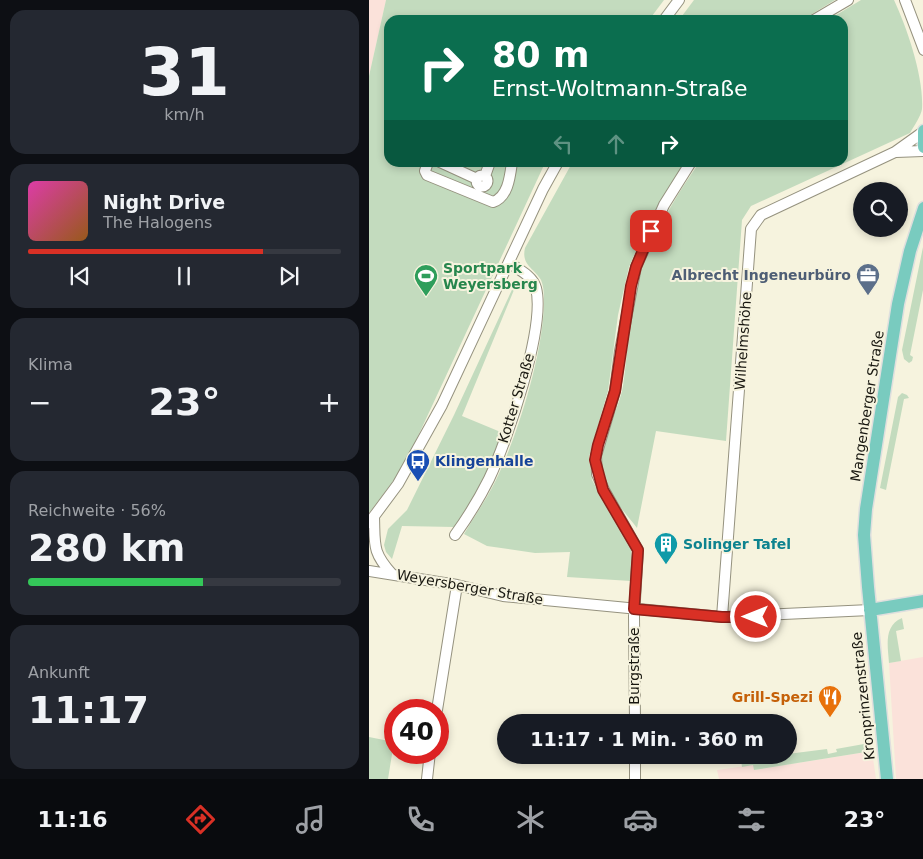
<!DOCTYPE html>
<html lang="de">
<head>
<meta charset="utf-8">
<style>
  :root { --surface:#171b24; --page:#242831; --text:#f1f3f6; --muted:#9ea1a6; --line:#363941; --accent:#d93025 }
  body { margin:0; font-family:"DejaVu Sans",sans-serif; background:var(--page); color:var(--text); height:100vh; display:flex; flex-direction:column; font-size:19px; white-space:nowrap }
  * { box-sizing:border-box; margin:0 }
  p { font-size:16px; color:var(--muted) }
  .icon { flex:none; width:28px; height:28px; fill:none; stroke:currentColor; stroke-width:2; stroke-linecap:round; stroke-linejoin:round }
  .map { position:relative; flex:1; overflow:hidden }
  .side { display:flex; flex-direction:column; gap:10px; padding:10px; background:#0d0f14; width:369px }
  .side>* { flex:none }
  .banner { position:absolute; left:15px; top:15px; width:464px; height:152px; border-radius:15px; box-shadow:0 2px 8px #0003; background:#0b6e4f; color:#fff; overflow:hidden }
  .fabs { position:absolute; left:484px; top:182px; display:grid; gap:10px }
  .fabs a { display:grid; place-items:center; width:55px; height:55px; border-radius:50%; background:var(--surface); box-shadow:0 2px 8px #0003; font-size:25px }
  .speed { position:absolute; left:15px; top:699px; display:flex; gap:10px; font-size:25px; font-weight:700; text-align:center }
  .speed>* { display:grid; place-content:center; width:65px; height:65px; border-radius:50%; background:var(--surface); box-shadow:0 2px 8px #0003; line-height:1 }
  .speed .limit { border:8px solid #d22; background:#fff; color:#111 }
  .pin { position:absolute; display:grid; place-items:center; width:42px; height:42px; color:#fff; margin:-21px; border-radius:10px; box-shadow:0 2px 8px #0006 }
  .me { position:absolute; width:55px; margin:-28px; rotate:270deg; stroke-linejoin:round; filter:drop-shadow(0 0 4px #0008) }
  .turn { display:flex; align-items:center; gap:18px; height:105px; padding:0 25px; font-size:22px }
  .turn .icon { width:65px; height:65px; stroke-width:2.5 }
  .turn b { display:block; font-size:35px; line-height:42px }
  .lanes { display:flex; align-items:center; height:48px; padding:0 25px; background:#0003; justify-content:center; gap:25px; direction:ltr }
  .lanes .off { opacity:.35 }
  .big { font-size:38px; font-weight:800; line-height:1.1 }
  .side .card { flex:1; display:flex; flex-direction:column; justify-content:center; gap:8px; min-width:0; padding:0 18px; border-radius:15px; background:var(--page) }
  .side .dial { align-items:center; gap:0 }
  .dial b { font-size:65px; line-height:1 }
  .song { display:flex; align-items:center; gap:15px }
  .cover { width:60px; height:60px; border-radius:8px; background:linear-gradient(135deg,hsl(320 70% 55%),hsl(30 70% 35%)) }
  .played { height:5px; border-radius:2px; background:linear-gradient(90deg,var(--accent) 75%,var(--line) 75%) }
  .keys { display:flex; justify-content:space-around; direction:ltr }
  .heat { display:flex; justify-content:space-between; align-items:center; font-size:28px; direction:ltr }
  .charge { height:8px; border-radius:4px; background:linear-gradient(90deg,#34c759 56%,var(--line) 0) }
  .trip { position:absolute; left:128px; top:714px; width:300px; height:50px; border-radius:25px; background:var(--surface); box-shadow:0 2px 8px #0003; font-weight:800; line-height:50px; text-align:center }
  .tabs { display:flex; height:80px; justify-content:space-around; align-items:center; background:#090b0e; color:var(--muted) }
  .tabs .icon { width:35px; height:35px }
  .tabs .current { color:var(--accent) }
  .tabs b { font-size:22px; color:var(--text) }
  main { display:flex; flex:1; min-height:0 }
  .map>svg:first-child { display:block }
  .industrial { fill:#fbe2da }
  .green { fill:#c3dbbe }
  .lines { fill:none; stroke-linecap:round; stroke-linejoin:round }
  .minor-casing { stroke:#95927f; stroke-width:12 }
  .major-casing { stroke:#dfdfde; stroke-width:15 }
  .minor { stroke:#fff; stroke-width:10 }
  .major { stroke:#79cbbf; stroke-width:12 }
  .route-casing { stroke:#8d1f18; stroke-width:12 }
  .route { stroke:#d93025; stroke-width:9 }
  .labels { text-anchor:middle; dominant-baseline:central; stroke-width:4; stroke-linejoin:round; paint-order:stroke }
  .leisure-label { font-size:14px; font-weight:bold; fill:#27864d; stroke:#f6f3de; text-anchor:start }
  .service-label { font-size:14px; font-weight:bold; fill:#4e5e75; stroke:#f6f3de; text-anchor:end }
  .street-label { font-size:14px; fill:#181710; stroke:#f6f3de }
  .transit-label { font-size:14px; font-weight:bold; fill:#164399; stroke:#f6f3de; text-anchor:start }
  .culture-label { font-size:14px; font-weight:bold; fill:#0d838f; stroke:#f6f3de; text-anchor:start }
  .food-label { font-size:14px; font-weight:bold; fill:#c56008; stroke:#f6f3de; text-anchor:end }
</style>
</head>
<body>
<main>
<section class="side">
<div class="card dial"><b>31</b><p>km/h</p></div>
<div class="card">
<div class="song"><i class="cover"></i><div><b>Night Drive</b><p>The Halogens</p></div></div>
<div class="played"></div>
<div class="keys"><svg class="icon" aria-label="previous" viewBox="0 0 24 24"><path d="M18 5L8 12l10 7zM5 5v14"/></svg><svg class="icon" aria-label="pause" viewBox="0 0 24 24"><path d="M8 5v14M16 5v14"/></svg><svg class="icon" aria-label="next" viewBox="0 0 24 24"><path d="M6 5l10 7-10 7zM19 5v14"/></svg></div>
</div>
<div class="card"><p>Klima</p>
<div class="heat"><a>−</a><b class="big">23°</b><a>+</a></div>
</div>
<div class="card"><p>Reichweite · 56%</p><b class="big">280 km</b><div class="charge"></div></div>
<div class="card"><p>Ankunft</p><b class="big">11:17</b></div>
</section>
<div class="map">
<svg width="555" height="779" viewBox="0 0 555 779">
  <rect width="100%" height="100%" fill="#f6f3de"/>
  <!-- industrial -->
  <path class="industrial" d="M 0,0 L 17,0 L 0,76 Z
    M 554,657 L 554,779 L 527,779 L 520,663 Z
    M 503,751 L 507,779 L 350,779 L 348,770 L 384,765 L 386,770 Z"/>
  <!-- green -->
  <path class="green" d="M 17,0 L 295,0 L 280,20 L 20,20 L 20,162 L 176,163 L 43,449 L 28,476 L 0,513 L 0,76 Z
    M 325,0 L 466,0 L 433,20 L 310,20 Z
    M 492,0 L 525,0 C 538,28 555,77 553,109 C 552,116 545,126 541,133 L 382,206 L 373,220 L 357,441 L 287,431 L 268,528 C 256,512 235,491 232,470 C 228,440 249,415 254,386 C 259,354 259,320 267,288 C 279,243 303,201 330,163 L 474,162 L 474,20 L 459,20 Z
    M 203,163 L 317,163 L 276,231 L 260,267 L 249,315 L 239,391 L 220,457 L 223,480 L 262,550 L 263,562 L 262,581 L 198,577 L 201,552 L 166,553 L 118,546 L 95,534 C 105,517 117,500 126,482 C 149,435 174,354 175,303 C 175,295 175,287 172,280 C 165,268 152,265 156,248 Z
    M 554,247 L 554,290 L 541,355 L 544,357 L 543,361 L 540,363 L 535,359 L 533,350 Z
    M 147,281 L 157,282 L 161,287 L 147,285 L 93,416 L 134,433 C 123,466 107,500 85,527 L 33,526 L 23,559 L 17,552 L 15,545 L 19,529 L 38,510 L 85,415 Z
    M 533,393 L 538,395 L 540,398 L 535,399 L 517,490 L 511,488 L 529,397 Z
    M 533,618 L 535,629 L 527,631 L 532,661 L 520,663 C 519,647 514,626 533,618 Z
    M 496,689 L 503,751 L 385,770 L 384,765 L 373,767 L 372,760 L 458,749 L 459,754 L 468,752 L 467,749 L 495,744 L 490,690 Z
    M 0,737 L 25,742 L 19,779 L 0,779 Z"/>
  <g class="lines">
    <!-- minor casing -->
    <g class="minor-casing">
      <path id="minor" d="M 536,0 L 555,50
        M 295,20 L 310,0
        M 445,20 L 479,0
        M 527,152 L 555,151
        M 59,162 L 56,171 L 58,175 L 124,202 C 139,197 141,177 143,162
        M 71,162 L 108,179
        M107.5 181a5.5 5.5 0 1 1 11 0a5.5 5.5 0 1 1-11 0Z
        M 116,176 L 121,162
        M 5,517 C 6,545 3,552 23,574
        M 0,523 L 29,484 L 73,405 L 174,189 L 189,162
        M 86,535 C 99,517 110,499 120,479 C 138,441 177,327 167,288 C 164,276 149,269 140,263
        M 0,571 L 88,585 L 134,596 L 353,617 L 501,610
        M 353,617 L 382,229 L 392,215 L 526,152 L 554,132
        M 68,710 L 88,585
        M 266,722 L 265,616 L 269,550 L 235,490 L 228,474 L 227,456 L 246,391 L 251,351 L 267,267 L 295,205 L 322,162
        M 266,755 L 266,779
        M 58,779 L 61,752"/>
    </g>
    <!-- major casing -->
    <g class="major-casing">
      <path id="major" d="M 555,131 L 555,147
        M 501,610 L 555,601
        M 518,779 L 499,587 L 495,535 L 497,509 L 529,304 L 541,251 L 555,208"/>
    </g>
    <!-- minor -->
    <use href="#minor" class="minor"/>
    <!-- major -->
    <use href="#major" class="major"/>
  </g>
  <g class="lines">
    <!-- route casing -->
    <g class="route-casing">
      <path id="route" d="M 282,231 L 267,267 L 262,286 L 246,391 L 229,445 L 226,460 L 234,490 L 269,550 L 265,609 L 353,617 L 387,617"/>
    </g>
    <!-- route -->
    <use href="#route" class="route"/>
  </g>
  <!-- icons -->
  <defs>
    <g id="office-pin" transform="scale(1.25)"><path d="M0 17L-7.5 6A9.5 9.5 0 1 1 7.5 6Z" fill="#5c6f8a" stroke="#f6f3de"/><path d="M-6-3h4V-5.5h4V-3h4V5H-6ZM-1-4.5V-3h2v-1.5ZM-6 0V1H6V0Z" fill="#fff"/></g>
    <g id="stadium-pin" transform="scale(1.25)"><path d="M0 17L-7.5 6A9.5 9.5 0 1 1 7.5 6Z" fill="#2e9e5b" stroke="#f6f3de"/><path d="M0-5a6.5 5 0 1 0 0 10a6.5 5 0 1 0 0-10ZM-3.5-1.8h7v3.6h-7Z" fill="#fff"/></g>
    <g id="bus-pin" transform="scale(1.25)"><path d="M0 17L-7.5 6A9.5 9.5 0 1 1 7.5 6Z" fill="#1a4fb4" stroke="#f6f3de"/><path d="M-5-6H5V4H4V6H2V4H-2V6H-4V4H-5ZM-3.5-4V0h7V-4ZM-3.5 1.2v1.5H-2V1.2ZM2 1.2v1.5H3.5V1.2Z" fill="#fff"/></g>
    <g id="building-pin" transform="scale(1.25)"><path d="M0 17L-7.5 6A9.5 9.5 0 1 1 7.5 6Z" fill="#0f9aa8" stroke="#f6f3de"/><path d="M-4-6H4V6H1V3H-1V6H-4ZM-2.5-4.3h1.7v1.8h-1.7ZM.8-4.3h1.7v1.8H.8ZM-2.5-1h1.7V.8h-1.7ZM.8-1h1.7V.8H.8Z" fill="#fff"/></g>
    <g id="restaurant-pin" transform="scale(1.25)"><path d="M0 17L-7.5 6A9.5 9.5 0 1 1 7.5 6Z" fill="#e8710a" stroke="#f6f3de"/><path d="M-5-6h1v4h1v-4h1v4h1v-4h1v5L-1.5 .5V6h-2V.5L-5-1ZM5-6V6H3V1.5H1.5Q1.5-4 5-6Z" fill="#fff"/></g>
  </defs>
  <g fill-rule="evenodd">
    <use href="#office-pin" x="499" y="275"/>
    <use href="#stadium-pin" x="57" y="276"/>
    <use href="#bus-pin" x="49" y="461"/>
    <use href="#building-pin" x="297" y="544"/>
    <use href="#restaurant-pin" x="461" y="697"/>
  </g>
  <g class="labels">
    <!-- leisure labels -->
    <g class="leisure-label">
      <text x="74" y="268">Sportpark<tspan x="74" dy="16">Weyersberg</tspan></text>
    </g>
    <!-- service labels -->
    <g class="service-label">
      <text x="482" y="275">Albrecht Ingeneurbüro</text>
    </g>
    <!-- street labels -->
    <g class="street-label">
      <text transform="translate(374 341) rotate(-86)">Wilhelmshöhe</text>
      <text transform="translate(147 398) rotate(-73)">Kotter Straße</text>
      <text transform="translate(498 406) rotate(-81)">Mangenberger Straße</text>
      <text transform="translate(101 587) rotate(10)">Weyersberger Straße</text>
      <text transform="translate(265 666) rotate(-90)">Burgstraße</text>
      <text transform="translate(494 696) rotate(-96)">Kronprinzenstraße</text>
    </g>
    <!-- transit labels -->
    <g class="transit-label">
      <text x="66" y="461">Klingenhalle</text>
    </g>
    <!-- culture labels -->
    <g class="culture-label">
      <text x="314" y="544">Solinger Tafel</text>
    </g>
    <!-- food labels -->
    <g class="food-label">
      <text x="444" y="697">Grill-Spezi</text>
    </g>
  </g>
</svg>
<div class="fabs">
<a><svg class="icon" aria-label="search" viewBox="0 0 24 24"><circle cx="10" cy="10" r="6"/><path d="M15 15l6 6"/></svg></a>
</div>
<div class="speed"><div class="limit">40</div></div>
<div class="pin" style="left:282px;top:231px;background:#d93025"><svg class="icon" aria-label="arrive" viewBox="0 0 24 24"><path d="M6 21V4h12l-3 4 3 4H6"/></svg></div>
<svg class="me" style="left:387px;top:617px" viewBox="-20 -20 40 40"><circle r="17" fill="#d93025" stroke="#fff" stroke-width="3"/><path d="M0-11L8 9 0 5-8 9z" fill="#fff"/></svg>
<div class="trip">11:17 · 1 Min. · 360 m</div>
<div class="banner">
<div class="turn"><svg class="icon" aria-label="right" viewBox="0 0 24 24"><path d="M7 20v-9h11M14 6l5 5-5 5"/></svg><div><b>80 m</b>Ernst-Woltmann-Straße</div></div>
<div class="lanes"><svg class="icon off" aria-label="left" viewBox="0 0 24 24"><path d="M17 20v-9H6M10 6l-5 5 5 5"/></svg><svg class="icon off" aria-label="ahead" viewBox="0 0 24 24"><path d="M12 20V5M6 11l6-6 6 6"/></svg><svg class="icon" aria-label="right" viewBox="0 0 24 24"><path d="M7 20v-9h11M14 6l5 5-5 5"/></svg></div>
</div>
</div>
</main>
<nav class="tabs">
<b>11:16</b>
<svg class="icon current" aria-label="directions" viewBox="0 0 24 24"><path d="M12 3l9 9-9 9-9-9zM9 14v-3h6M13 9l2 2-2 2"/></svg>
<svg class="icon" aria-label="music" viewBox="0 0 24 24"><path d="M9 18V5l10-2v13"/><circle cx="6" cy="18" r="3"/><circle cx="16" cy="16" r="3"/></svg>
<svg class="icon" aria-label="phone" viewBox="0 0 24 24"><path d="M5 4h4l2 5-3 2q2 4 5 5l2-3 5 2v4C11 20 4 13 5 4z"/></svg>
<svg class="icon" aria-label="climate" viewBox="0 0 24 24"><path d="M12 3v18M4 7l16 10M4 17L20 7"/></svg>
<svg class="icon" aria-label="car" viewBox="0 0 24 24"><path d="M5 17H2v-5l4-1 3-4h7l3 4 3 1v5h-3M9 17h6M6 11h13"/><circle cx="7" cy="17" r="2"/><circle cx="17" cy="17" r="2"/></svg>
<svg class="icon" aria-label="filters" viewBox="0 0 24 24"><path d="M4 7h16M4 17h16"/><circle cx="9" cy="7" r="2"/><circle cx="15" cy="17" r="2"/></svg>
<b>23°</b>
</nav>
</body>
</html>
